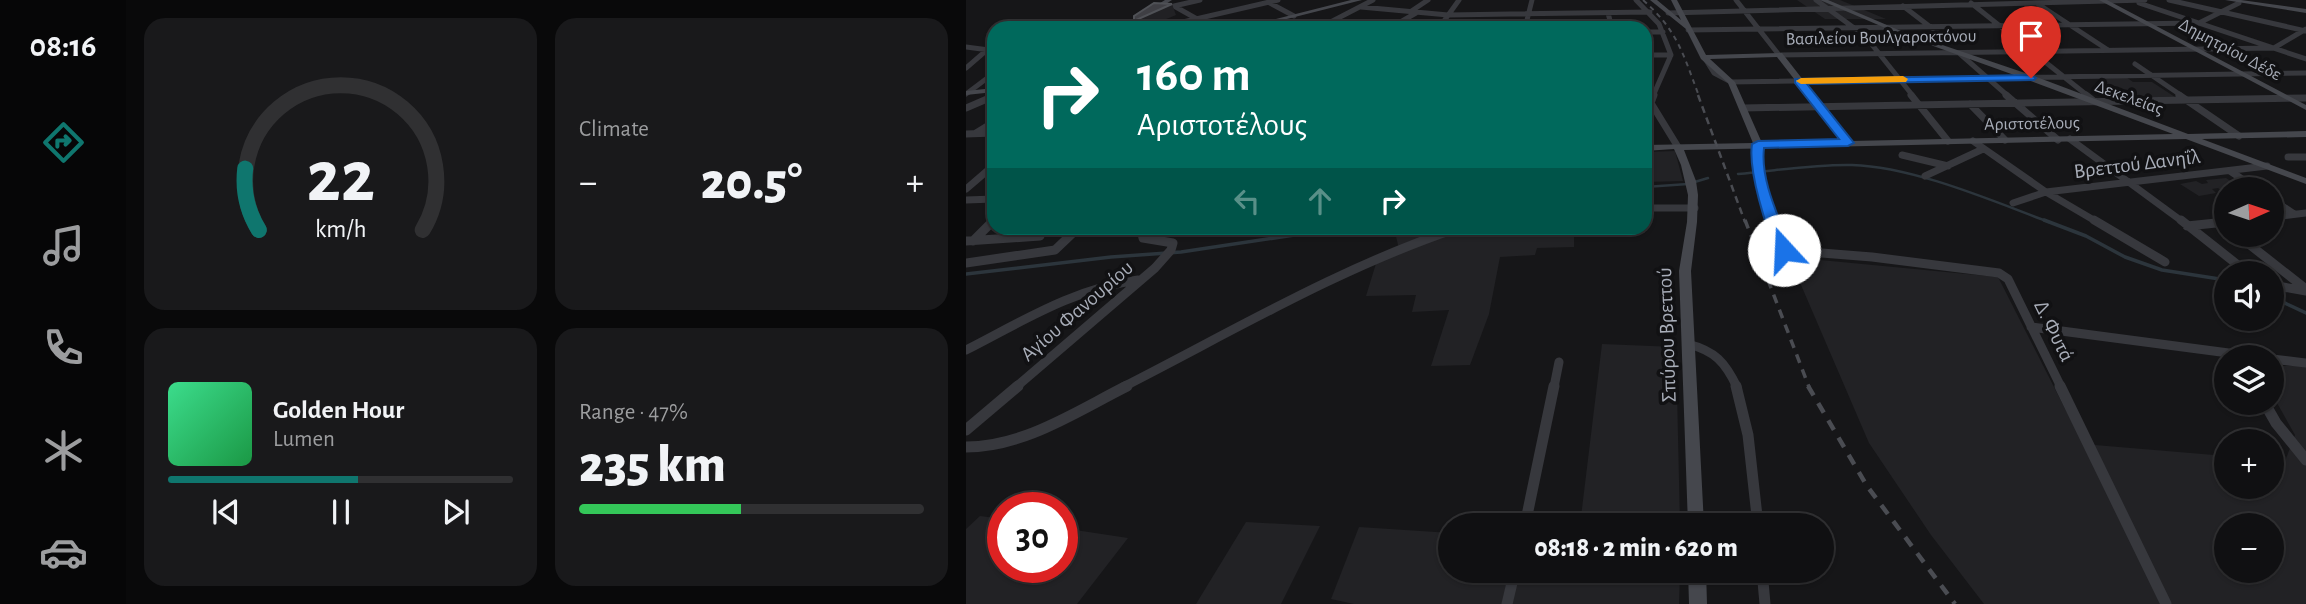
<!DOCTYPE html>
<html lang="en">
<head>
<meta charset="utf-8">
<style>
  :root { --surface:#101012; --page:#19191b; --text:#f1f3f6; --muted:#9c9d9f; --line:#303032; --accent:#0f766e }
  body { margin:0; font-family:"Alegreya Sans",sans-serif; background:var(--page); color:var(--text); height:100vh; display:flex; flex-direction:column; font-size:26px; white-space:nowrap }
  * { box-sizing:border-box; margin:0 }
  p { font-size:23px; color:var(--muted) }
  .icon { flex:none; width:38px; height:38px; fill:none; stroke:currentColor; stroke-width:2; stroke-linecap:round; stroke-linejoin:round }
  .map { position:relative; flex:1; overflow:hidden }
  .side { display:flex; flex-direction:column; gap:18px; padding:18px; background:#09090a; width:840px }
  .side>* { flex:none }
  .top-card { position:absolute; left:21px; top:21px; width:665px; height:214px; border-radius:21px; box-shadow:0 2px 5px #0004,0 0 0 2px var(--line); background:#00695c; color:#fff; overflow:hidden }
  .needle { width:46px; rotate:87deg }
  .controls { position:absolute; left:1248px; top:177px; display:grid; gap:14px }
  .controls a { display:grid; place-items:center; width:70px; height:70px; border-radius:50%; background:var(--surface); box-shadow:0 2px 5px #0004,0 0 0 2px var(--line); font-size:35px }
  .speed { position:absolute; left:21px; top:492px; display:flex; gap:14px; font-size:35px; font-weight:700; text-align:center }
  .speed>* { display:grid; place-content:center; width:91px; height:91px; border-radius:50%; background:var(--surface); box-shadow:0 2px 5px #0004,0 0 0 2px var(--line); line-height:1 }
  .speed .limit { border:10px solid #d22; background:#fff; color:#111 }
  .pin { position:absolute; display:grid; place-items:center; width:60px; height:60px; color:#fff; margin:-72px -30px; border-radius:50% 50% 50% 0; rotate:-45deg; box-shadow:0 0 7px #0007 }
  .pin .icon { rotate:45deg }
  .me { position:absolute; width:77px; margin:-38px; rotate:340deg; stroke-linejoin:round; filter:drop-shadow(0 0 5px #0008) }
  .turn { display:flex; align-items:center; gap:24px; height:147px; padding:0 35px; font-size:32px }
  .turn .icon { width:91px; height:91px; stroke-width:2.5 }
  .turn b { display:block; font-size:49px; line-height:60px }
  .lanes { display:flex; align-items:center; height:66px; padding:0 35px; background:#0003; justify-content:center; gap:35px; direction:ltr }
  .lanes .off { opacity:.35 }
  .big { font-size:52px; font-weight:800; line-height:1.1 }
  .side .card { flex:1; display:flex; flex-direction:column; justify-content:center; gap:10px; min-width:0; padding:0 24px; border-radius:21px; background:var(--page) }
  .side .dial { align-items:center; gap:0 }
  .dial svg { height:182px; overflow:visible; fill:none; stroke:var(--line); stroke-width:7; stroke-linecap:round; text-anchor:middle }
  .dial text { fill:var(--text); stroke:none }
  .song { display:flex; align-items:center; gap:21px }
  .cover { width:84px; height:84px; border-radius:10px; background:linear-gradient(135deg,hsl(150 70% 55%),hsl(140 70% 35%)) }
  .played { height:7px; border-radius:4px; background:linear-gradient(90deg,var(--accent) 55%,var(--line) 55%) }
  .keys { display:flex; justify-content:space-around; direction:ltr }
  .heat { display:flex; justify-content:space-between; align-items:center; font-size:38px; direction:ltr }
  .charge { height:10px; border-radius:5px; background:linear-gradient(90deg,#34c759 47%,var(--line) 0) }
  .side .tiles { flex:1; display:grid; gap:18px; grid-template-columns:repeat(2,1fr) }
  .trip { position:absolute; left:472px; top:513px; width:396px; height:70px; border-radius:35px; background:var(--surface); box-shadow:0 2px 5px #0004,0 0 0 2px var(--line); font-weight:800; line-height:70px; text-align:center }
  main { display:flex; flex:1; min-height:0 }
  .tab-bar { display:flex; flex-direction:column; width:126px; justify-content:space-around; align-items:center; background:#060607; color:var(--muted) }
  .tab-bar .icon { width:49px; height:49px }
  .tab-bar .current { color:var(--accent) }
  .tab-bar b { font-size:32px; color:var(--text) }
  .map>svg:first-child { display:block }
  .built { fill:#222225; fill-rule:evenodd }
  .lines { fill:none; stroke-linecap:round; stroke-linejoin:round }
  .stream-far1 { stroke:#2c353c; stroke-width:2.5 }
  .stream { stroke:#2c353c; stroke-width:3.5 }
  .street-far3 { stroke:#37383d; stroke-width:5 }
  .street-far2 { stroke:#37383d; stroke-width:7 }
  .street-far1 { stroke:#37383d; stroke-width:9 }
  .street { stroke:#37383d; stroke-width:11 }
  .secondary { fill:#45474d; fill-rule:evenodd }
  .rail-far3 { stroke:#4a4c52; stroke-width:2; stroke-dasharray:5 4.5; stroke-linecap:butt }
  .rail-far2 { stroke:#4a4c52; stroke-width:2.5; stroke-dasharray:7 5; stroke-linecap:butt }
  .rail-far1 { stroke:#4a4c52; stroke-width:3.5; stroke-dasharray:9 7; stroke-linecap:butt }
  .rail { stroke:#4a4c52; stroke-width:4.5; stroke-dasharray:11 9; stroke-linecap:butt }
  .shaded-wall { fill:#212124 }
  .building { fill:#3f3f44; stroke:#4f5156; stroke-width:2 }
  .route { fill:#1a73e8; stroke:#114b97; stroke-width:2 }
  .slow { fill:#f59e0b }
  .labels { text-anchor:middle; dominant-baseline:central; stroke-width:7; stroke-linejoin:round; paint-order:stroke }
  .far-street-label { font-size:18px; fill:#a8adb8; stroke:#111113 }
  .street-label { font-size:21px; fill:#a8adb8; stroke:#111113 }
</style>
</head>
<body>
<main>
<nav class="tab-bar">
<b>08:16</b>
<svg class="icon current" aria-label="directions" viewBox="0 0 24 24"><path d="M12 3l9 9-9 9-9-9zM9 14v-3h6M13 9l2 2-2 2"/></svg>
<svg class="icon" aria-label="music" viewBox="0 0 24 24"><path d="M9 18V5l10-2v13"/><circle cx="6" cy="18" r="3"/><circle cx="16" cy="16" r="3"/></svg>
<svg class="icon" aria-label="phone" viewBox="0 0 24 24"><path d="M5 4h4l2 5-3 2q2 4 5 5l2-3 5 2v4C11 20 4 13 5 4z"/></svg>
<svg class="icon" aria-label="climate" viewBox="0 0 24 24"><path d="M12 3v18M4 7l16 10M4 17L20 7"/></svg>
<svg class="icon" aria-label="car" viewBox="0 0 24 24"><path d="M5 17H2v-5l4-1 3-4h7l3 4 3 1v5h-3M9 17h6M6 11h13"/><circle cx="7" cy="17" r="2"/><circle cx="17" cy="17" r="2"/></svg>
</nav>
<section class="side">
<div class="tiles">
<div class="card dial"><svg viewBox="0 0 100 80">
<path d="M14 69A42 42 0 1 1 86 69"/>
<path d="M14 69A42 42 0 0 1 8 42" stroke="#0f766e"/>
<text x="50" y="56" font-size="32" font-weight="700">22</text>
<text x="50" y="72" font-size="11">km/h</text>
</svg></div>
<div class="card"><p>Climate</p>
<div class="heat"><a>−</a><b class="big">20.5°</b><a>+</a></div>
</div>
<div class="card">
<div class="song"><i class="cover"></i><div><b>Golden Hour</b><p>Lumen</p></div></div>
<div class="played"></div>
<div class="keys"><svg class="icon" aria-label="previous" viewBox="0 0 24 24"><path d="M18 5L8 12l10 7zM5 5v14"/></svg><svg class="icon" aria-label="pause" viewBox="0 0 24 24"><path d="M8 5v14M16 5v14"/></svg><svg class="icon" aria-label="next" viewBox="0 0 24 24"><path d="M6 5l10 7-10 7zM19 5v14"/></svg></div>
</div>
<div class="card"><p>Range · 47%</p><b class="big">235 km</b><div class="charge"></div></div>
</div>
</section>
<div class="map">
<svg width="1340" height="604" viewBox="0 0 1340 604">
  <rect width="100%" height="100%" fill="#161618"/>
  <!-- built -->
  <path class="built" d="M 831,0 L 874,0 L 920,19 L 859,19 Z
    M 1135,77 L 1160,77 L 1167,82 L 1186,82 L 1209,97 L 1146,99 L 1128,84 L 1142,83 Z
    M 709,151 L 717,181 L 679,182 L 679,152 Z
    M 1260,178 L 1277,189 L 1260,189 L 1257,192 L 1252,188 L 1246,189 L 1250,193 L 1233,196 L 1214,184 L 1230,181 L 1236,184 L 1242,183 L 1240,180 Z
    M 679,190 L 682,190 L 679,233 L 608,236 L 608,247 L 571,248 L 569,255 L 534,257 L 523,314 L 504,365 L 465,366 L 483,310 L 446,312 L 450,295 L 400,296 L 412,257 L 433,249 L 428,228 L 679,228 Z
    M 823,257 L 1032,277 L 1117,444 L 1260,456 L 1260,486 L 1306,486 L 1306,460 L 1319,461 L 1329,435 L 1306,394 L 1306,366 L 1340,366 L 1340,604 L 1018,604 L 965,535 L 903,443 ZM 1260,525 L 1306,525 L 1306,570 L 1260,570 Z
    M 636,344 L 710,347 L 714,525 L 614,525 Z
    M 14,516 L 37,519 L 37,567 L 96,567 L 96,528 L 162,538 L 111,604 L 0,604 L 0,529 Z
    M 280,522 L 354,526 L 315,604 L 230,604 Z
    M 393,527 L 485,533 L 485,570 L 714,571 L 713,604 L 388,604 L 365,599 Z"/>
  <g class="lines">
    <!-- stream-far1 -->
    <path class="stream-far1" d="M 772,174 C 809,171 848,164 886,165 C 948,167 1024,200 1083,222
      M 679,187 L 722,184 L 742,178"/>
    <!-- stream -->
    <path class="stream" d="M 1078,220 L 1120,236 L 1159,257 L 1196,270 L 1260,280
      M 0,274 L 145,257 L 215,252 L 375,228
      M 1306,297 L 1340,313"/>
    <!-- street-far3 -->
    <path class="street-far3" d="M 234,0 L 208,6 L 247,28
      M 670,0 L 693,24 L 705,55 L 687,96
      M 770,0 L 813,55 L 1308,48 L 1340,29
      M 850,0 L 899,36 L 947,96
      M 1203,0 L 1340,31
      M 302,2 L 328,16
      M 1005,3 L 1122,96
      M 1173,3 L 1340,59
      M 1072,4 L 1142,50
      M 937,6 L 980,39
      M 395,7 L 482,15 L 684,12
      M 444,12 L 462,0
      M 642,13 L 646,28
      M 702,13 L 1179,0
      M 191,28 L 312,0
      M 353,28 L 407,0
      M 424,28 L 450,13
      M 473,28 L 493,0
      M 559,28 L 566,0
      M 722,30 L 1233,23 L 1273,3 L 1272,0
      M 679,32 L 697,32
      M 0,47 L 23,50
      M 993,53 L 1042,96
      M 679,55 L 705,55
      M 738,57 L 748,73 L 765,82 L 1340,73
      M 1169,64 L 1216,96
      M 0,68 L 22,49
      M 0,94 L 28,73"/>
    <!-- street-far2 -->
    <path class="street-far2" d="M 688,95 L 685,103 L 712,147
      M 945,95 L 982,141
      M 1040,95 L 1092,140
      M 1120,95 L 1129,102
      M 1213,95 L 1273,136
      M 1004,104 L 1039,140
      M 0,108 L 28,96
      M 777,108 L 1340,98
      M 10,133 L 28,122
      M 0,134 L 28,133
      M 1104,139 L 1217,222
      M 1007,141 L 1080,192 L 1131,222
      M 792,144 L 792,169 L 807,222
      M 936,155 L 982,166
      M 1322,157 L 1340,157
      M 1264,171 L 1291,189
      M 959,176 L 1017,149
      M 0,189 L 28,165
      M 1306,199 L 1328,214
      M 0,200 L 28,199
      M 1047,203 L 1080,192 L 1301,166
      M 679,208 L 729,208
      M 1306,217 L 1340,213
      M 26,222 L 28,220"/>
    <!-- street-far1 -->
    <path class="street-far1" d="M 806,220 L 818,250 L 906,257 L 1033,273 L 1042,279 L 1095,387
      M 1128,220 L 1199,262
      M 1215,220 L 1282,273
      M 1221,226 L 1260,222
      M 1270,234 L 1340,289
      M 0,241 L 74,236
      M 7,241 L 28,220
      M 0,263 L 89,250 L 112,228
      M 1306,285 L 1340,291
      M 1065,327 L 1293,357
      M 722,344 C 749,351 759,362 771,387
      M 0,350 C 55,322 109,288 172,280
      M 1306,359 L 1340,363
      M 50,387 L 189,268 L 205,250 L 207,243 L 177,238 L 176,233 L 181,228
      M 157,387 C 267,331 375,267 492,228
      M 588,387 L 593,362"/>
    <!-- street -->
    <path class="street" d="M 770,386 L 782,435 L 792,525
      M 1094,386 L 1200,604
      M 1298,402 L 1310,423 L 1340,460
      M 0,430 L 52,386
      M 0,447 C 58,447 111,411 161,386
      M 559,525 L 588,386
      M 796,570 L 799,604
      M 541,604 L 549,570"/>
    <!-- secondary -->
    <path class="secondary" d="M 199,0 L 206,0 L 162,28 L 154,28 Z
      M 385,0 L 396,0 L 285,28 L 274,28 Z
      M 684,0 L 691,0 L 715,20 L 705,0 L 711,0 L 740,55 L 816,53 L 885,141 L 1207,134 L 1062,80 L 931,33 L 854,0 L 862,0 L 935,31 L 1068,76 L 1222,134 L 1340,131 L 1340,137 L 1236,139 L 1340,178 L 1340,184 L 1220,139 L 718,150 L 730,181 L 732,195 L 731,222 L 725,271 L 738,525 L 722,525 L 713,271 L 721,222 L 722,195 L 715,165 L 708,149 L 679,151 L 679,145 L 787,143 L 762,83 L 735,59 L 720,29 ZM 811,57 L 876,141 L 796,143 L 769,82 L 744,59 Z
      M 1133,0 L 1141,0 L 1340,105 L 1340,110 Z
      M 1259,0 L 1275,0 L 1340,9 L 1340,13 Z
      M 28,88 L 28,92 L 0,95 L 0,91 Z
      M 722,570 L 740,570 L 741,604 L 723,604 Z"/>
    <!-- rail-far3 -->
    <path class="rail-far3" d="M 677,0 C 712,31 717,54 733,96"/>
    <!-- rail-far2 -->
    <path class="rail-far2" d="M 732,95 L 779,222"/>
    <!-- rail-far1 -->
    <path class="rail-far1" d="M 779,220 L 843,387"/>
    <!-- rail -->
    <path class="rail" d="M 842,386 L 901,486 L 989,604"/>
  </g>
  <!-- shaded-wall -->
  <path class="shaded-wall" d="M 206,4 L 210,15 L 179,28 L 171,28 L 168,21 Z"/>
  <!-- building -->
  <path class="building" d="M 188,3 L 206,4 L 168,21 L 168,16 Z"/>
  <!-- route -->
  <path class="route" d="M 1065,75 L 1070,78 L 1068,80 L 841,84 L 888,143 L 882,146 L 798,148 C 794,181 814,219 825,250 L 823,253 L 812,253 C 800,230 782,170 786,144 L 792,141 L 873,139 L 829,83 L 829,79 Z"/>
  <!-- slow -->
  <path class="slow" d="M 937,76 L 942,79 L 940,82 L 835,84 L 830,81 L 835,78 Z"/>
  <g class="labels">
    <!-- far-street labels -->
    <g class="far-street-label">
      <text transform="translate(915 38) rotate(-1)">Βασιλείου Βουλγαροκτόνου</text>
      <text transform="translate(1264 50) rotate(28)">Δημητρίου Δέδε</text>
      <text transform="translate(1163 98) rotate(20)">Δεκελείας</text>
      <text transform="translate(1066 124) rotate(-1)">Αριστοτέλους</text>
    </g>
    <!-- street labels -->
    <g class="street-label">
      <text transform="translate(1171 164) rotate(-7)">Βρεττού Δανηΐλ</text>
      <text transform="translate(111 311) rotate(-41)">Αγίου Φανουρίου</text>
      <text transform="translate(1088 331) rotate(64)">Δ. Φυτά</text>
      <text transform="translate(701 335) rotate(-92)">Σπύρου Βρεττού</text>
    </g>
  </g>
</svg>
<div class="controls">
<a><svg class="needle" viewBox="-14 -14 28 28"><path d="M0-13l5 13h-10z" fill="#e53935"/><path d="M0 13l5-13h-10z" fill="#9c9d9f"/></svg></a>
<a><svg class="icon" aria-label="sound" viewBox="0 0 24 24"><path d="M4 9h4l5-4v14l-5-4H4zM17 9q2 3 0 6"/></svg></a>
<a><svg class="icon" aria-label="layers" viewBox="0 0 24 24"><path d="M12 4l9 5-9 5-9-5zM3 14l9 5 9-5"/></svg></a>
<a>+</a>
<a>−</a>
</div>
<div class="speed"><div class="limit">30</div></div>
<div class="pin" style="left:1065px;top:78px;background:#d93025"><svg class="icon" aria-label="arrive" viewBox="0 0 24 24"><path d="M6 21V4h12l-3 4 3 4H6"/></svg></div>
<svg class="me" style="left:818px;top:250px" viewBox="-20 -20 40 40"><circle r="19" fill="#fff"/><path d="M0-13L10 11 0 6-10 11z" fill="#1a73e8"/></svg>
<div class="trip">08:18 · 2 min · 620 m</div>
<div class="top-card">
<div class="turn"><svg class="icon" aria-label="right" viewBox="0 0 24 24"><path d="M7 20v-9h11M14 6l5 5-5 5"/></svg><div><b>160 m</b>Αριστοτέλους</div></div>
<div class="lanes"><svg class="icon off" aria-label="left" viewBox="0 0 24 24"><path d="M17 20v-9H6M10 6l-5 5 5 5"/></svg><svg class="icon off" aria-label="ahead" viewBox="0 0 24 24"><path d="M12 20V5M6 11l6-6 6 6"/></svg><svg class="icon" aria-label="right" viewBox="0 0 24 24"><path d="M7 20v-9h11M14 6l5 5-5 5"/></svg></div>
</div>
</div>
</main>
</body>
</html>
